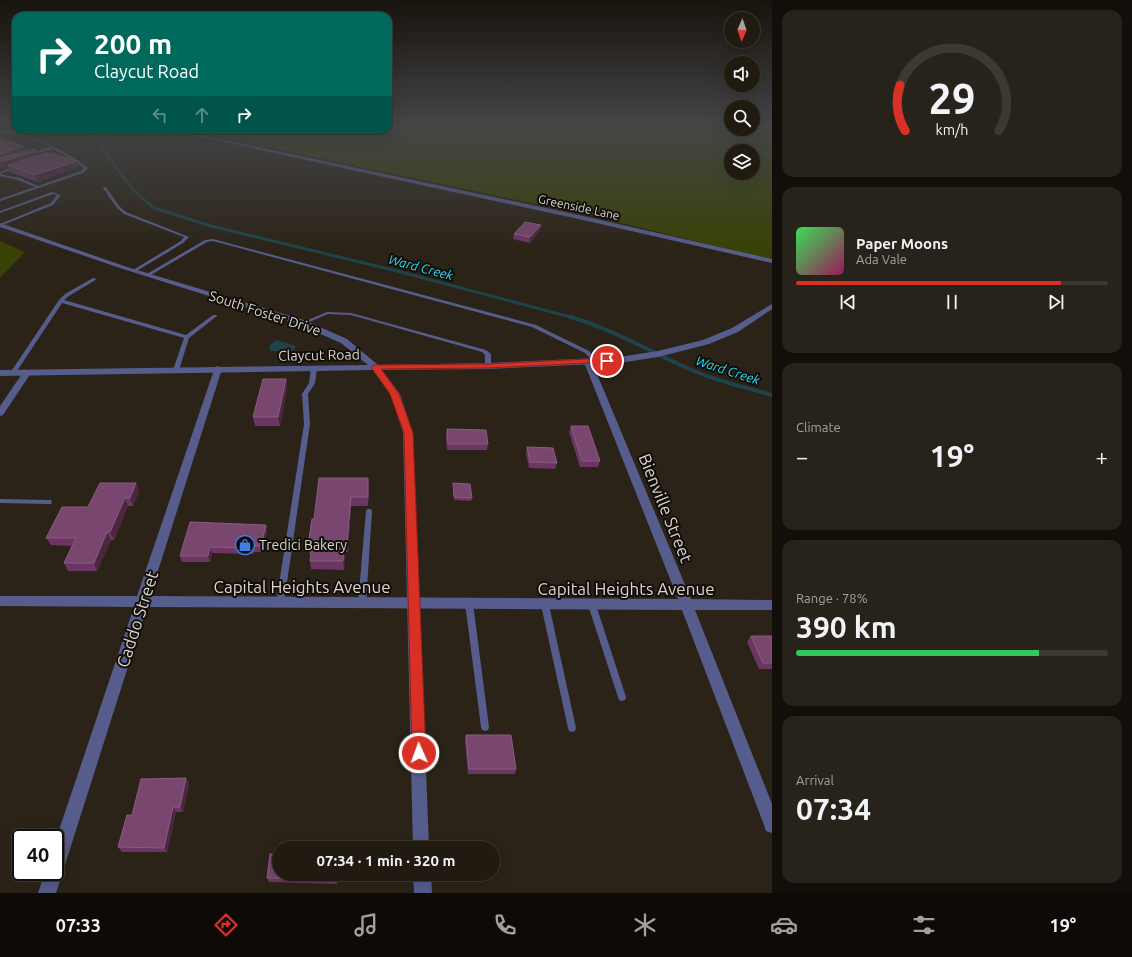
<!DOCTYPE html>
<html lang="en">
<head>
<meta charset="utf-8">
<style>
  :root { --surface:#201a11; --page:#28231a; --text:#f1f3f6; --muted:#a2a19f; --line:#3d3831; --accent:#d93025 }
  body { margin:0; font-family:Ubuntu,sans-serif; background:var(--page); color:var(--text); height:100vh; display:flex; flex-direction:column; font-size:15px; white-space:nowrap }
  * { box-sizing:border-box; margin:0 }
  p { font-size:13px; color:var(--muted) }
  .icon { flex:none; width:22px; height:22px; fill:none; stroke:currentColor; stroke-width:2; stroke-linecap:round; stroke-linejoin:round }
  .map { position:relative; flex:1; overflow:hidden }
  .sheet { display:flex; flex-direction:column; gap:10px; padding:10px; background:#120e09; width:360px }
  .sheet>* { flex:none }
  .banner { position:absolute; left:12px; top:12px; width:380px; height:122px; border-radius:12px; box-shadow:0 4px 16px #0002,0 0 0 1px var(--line); background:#00695c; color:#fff; overflow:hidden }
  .needle { width:26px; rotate:182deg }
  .fabs { position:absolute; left:724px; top:12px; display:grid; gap:8px }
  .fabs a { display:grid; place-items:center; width:36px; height:36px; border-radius:50%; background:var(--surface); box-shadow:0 4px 16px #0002,0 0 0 1px var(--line); font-size:20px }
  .speed { position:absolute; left:12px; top:829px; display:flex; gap:8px; font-size:20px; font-weight:700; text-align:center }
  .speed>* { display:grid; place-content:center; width:52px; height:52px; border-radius:50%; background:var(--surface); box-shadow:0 4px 16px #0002,0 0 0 1px var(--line); line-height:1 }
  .speed .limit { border:2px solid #111; border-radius:6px; background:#fff; color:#111 }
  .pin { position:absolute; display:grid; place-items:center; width:34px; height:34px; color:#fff; margin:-17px; border:2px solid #fff; border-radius:50%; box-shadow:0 1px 4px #0007 }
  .me { position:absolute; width:44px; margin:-22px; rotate:358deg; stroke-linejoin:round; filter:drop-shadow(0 0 3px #0008) }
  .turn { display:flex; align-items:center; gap:14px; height:84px; padding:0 16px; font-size:18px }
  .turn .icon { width:52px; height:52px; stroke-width:2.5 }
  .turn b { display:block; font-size:28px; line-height:34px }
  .lanes { display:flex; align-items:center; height:38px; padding:0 16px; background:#0003; justify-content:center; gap:20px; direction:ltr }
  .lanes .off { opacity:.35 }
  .big { font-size:30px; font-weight:700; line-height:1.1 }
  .sheet .tile { flex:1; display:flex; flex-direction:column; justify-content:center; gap:6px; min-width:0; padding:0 14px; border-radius:12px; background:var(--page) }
  .sheet .dial { align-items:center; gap:0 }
  .dial svg { height:104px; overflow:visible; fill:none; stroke:var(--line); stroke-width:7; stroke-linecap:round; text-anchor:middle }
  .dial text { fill:var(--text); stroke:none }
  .song { display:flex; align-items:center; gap:12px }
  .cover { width:48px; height:48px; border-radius:6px; background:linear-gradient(135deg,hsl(130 70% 55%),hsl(330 70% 35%)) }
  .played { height:4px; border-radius:2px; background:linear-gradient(90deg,var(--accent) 85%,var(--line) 85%) }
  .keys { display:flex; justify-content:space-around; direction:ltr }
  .heat { display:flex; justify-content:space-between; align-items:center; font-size:22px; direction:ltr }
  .charge { height:6px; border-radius:3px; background:linear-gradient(90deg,#34c759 78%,var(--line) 0) }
  .trip { position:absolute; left:272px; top:841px; width:228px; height:40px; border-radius:20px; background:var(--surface); box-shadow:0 4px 16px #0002,0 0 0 1px var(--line); font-weight:700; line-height:40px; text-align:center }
  .tabs { display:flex; height:64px; justify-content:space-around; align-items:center; background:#0d0a07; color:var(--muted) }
  .tabs .icon { width:28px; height:28px }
  .tabs .on { color:var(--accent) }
  .tabs b { font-size:18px; color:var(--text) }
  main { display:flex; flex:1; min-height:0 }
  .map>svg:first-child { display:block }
  .green { fill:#384205; fill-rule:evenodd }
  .water { fill:#1f434b }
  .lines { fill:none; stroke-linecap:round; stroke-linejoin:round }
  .stream-far2 { stroke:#1f434b; stroke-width:2.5 }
  .stream-far1 { stroke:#1f434b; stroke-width:3 }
  .stream { stroke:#1f434b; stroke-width:4 }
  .service { fill:#565c8c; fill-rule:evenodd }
  .minor { fill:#565c8c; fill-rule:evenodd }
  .tertiary { fill:#565c8c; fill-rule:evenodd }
  .wall { fill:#6c3564 }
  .shaded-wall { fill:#4d2740 }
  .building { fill:#78466f; stroke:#885d7e }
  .route { fill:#d93025; stroke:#8d1f18 }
  .labels { text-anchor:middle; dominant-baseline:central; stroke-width:4; stroke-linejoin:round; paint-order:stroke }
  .far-street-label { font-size:12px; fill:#dbd5ce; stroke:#110d08 }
  .far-water-label { font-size:13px; font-style:italic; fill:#27dffc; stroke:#110d08 }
  .street-label { font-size:14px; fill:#dbd5ce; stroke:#110d08 }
  .poi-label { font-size:14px; fill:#dbd5ce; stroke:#110d08; text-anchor:start }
  .near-street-label { font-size:17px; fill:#dbd5ce; stroke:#110d08 }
</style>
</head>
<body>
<main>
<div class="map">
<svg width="772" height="893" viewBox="0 0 772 893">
  <rect width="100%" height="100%" fill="#2b2317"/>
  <!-- green -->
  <path class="green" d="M 388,125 L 731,125 L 731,129 L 753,129 L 753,125 L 767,125 L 772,129 L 772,260 L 593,216 L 187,130 L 388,130 ZM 731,151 L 753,151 L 753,173 L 731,173 Z
    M 0,241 L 25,252 L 0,278 Z"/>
  <!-- water -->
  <path class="water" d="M 276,340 L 296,346 L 293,351 L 270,351 L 270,345 Z"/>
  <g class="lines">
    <!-- stream-far2 -->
    <path class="stream-far2" d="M 91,130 C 110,158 127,189 156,209"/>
    <!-- stream-far1 -->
    <path class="stream-far1" d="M 154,208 L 211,226 L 401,272 L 574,318"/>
    <!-- stream -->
    <path class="stream" d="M 570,317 C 610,328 647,350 685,367 C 713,380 743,387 772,395"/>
    <!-- service -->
    <path class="service" d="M 4,131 C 25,131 73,154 88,168 L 83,173 L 0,201 L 0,199 L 35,187 L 18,180 L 0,176 L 0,174 L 20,178 L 38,186 L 81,171 L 84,168 L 70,158 L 53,149 L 30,155 L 30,153 L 51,147 C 38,141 14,130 0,134 L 0,132 Z
      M 15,166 L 18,167 L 0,174 L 0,172 Z
      M 104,187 L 106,187 L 119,206 L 126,212 L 189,237 L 183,243 L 135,272 L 133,272 L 133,270 L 181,241 L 184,237 L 124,214 L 117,208 L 103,188 Z
      M 52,192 L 61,195 L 53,205 L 0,226 L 0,224 L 51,203 L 57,195 L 53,194 L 0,213 L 0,211 Z
      M 213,239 L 536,325 L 589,351 L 598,361 L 595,363 L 593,362 L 585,353 L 532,327 L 213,241 L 207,242 L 149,276 L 145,275 L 205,240 Z
      M 93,278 L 97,279 L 69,296 L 64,300 L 186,335 L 213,315 L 217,315 L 217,316 L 189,338 L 179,370 L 176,372 L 173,370 L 184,338 L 62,303 L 15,374 L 11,374 L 10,373 L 59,300 L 65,294 Z
      M 327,312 L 351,313 L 486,350 L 491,354 L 491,366 L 488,368 L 485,366 L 485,355 L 482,352 L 351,315 L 328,314 L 305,324 L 301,324 L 301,323 Z
      M 314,366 L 317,368 L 315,383 L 308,394 L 310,424 L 284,603 L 283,605 L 280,606 L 277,605 L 276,603 L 304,424 L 302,394 L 309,383 L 311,368 Z
      M 0,499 L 49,500 L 51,500 L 52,502 L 51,504 L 49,504 L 0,503 Z
      M 367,509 L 371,509 L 372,511 L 366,603 L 365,605 L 362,606 L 359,605 L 358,603 L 366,511 Z
      M 469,600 L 472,601 L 473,603 L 489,727 L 488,730 L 485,731 L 482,730 L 481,727 L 465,603 L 466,601 Z
      M 545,602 L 548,603 L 549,605 L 576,728 L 575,731 L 572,732 L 569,731 L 568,728 L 541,605 L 542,603 Z
      M 592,602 L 595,603 L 596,605 L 626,697 L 625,700 L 622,701 L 619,700 L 618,697 L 588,605 L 589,603 Z"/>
    <!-- minor -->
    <path class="minor" d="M 764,125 L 769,125 L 772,127 L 772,130 Z
      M 168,130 L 177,130 L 574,214 L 772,259 L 772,263 L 574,218 Z
      M 588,359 L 592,362 L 691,599 L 772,600 L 772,610 L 695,610 L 772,804 L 772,833 L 766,831 L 764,825 L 682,610 L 147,607 L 56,893 L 38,893 L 45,872 L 55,872 L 55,842 L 134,607 L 0,606 L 0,596 L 137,596 L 215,367 L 218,366 L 222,369 L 150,596 L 678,599 L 584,362 Z
      M 27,370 L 31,373 L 3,415 L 0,416 L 0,406 L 24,371 Z"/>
    <!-- tertiary -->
    <path class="tertiary" d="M 0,223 L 127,267 L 304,320 L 347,339 L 378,365 L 488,363 L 619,357 L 658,351 L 703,340 L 732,328 L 772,304 L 772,309 L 738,332 L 709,344 L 658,357 L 619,363 L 488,369 L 382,370 L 400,394 L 413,433 L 429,848 L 413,848 L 403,433 L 391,394 L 373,370 L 0,376 L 0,370 L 368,365 L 341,343 L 298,324 L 123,269 L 0,227 Z
      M 413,874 L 431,874 L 432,893 L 414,893 Z"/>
  </g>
  <!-- wall -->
  <path class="wall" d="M 0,139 L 26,151 L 79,167 L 37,182 L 10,172 L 9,168 L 3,169 L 0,168 Z
    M 540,230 L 530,243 L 513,239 L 514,234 Z
    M 286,379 L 287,388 L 280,426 L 255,426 L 253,417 Z
    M 571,426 L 600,461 L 598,467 L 580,467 L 569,432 Z
    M 447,429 L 488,444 L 487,450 L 447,450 L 446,436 Z
    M 527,447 L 557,463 L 555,469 L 529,468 L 526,453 Z
    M 136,483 L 139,491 L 133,506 L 128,506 L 114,540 L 111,540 L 97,571 L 68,571 L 64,563 L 72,546 L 51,545 L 46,538 L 88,507 Z
    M 453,483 L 472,498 L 471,501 L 454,500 Z
    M 369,486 L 368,506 L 351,506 L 348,552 L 345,552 L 344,570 L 311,569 L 310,561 L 311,553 L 309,553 L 308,545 L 314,519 Z
    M 266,525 L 267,531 L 263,552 L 254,552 L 253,554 L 212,553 L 210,562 L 182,562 L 180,556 Z
    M 751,636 L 772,636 L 772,669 L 759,669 L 747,642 Z
    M 466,735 L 516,769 L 515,774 L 468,774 L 465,741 Z
    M 186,778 L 189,783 L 183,812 L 176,812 L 167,852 L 122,852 L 118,847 L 132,815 Z
    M 337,874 L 337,884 L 269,882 L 267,878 Z"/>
  <!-- shaded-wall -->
  <path class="shaded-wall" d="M 24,146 L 26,153 L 0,161 L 0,154 Z
    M 37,151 L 39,157 L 8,165 L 9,168 L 3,169 L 0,163 Z
    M 77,161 L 79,167 L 37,182 L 35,175 Z
    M 541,225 L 540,230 L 530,243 L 530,237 Z
    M 286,379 L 287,388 L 280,426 L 278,417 Z
    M 368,478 L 369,486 L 368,506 Z
    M 136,483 L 139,491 L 133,506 L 130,498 Z
    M 351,497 L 351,506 L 348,552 L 347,544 Z
    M 125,498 L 128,506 L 114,540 L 110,532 Z
    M 266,525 L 267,531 L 263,552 L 261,546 Z
    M 107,532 L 111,540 L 97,571 L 94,563 Z
    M 344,544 L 345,552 L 344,570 L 343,561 Z
    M 210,547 L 212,553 L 210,562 L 208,556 Z
    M 186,778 L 189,783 L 183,812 L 180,807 Z
    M 173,807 L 176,812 L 167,852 L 164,848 Z
    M 336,874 L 337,874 L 337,884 L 336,879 Z"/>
  <!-- building -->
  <path class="building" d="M 0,139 L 24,146 L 0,154 Z
    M 33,149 L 37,151 L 0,162 L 0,158 Z
    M 45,153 L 52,153 L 77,161 L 35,175 L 8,165 Z
    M 525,222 L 541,225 L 530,237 L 514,234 Z
    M 263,379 L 286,379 L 278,417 L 253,417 Z
    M 571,426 L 588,426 L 600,461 L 582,461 Z
    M 447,429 L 486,430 L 488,444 L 448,444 Z
    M 527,447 L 553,448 L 557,463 L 530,462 Z
    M 319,478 L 368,478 L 368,497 L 351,497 L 347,544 L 344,544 L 343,561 L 310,561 L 312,545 L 308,545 L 312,519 L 314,519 Z
    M 100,483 L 136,483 L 130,498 L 125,498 L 110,532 L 107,532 L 94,563 L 64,563 L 76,538 L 46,538 L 62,507 L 88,507 Z
    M 453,483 L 470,484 L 472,498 L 454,497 Z
    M 190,522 L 266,525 L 261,546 L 252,546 L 252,548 L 210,547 L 208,556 L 180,556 Z
    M 751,636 L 772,636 L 772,663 L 763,663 Z
    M 466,735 L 511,735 L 516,769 L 469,769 Z
    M 186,778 L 180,807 L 173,807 L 164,848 L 118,847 L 127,815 L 132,815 L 141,779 Z
    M 270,854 L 279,854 L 279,874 L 336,874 L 336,879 L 267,878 Z"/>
  <!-- sky -->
  <linearGradient id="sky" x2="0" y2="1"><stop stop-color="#18130d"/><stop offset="0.5" stop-color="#444547"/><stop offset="1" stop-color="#444547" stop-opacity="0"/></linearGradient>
  <rect width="772" height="250" fill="url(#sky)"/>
  <!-- route -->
  <path class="route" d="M 607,358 L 610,359 L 610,362 L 488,368 L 381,369 L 399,394 L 413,433 L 426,753 L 424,758 L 419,760 L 414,758 L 412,753 L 404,433 L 390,394 L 371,367 L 375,365 L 488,364 Z"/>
  <!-- icons -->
  <defs>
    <g id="shop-ring" transform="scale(1)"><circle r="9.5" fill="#110d08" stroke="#3f7fe0" stroke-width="1.5"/><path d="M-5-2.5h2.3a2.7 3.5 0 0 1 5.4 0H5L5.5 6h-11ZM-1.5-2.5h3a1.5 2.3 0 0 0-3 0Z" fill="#3f7fe0"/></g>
  </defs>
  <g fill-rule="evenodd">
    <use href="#shop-ring" x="245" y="545"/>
  </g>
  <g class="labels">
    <!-- far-street labels -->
    <g class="far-street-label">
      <text transform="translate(579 207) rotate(12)">Greenside Lane</text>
    </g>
    <!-- far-water labels -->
    <g class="far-water-label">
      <text transform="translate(421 267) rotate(15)">Ward Creek</text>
      <text transform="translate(728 370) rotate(18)">Ward Creek</text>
    </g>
    <!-- street labels -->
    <g class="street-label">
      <text transform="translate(265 313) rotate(18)">South Foster Drive</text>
      <text transform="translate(319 355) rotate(-1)">Claycut Road</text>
    </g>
    <!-- poi labels -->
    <g class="poi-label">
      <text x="259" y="545">Tredici Bakery</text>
    </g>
    <!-- near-street labels -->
    <g class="near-street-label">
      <text transform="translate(666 508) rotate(68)">Bienville Street</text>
      <text x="302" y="586">Capital Heights Avenue</text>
      <text x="626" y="588">Capital Heights Avenue</text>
      <text transform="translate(137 619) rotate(-72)">Caddo Street</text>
    </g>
  </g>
</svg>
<div class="fabs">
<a><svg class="needle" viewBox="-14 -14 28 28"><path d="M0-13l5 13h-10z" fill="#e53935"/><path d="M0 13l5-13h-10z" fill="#a2a19f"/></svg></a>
<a><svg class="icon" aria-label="sound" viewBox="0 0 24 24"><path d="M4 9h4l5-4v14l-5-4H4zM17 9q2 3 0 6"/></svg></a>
<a><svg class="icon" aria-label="search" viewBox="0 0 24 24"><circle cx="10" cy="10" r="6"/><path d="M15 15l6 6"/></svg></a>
<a><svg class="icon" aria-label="layers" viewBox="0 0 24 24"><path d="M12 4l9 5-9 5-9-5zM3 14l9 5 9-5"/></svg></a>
</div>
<div class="speed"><div class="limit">40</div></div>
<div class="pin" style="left:607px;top:361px;background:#d93025"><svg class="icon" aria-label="arrive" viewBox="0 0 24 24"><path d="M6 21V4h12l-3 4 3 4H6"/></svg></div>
<svg class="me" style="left:419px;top:753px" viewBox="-20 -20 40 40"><circle r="17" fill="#d93025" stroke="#fff" stroke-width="3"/><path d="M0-11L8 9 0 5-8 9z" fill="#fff"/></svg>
<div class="trip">07:34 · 1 min · 320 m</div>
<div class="banner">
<div class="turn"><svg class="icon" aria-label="right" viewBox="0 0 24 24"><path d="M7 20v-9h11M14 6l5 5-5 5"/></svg><div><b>200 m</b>Claycut Road</div></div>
<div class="lanes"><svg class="icon off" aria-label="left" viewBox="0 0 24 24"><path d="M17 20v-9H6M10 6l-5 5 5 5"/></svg><svg class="icon off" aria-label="ahead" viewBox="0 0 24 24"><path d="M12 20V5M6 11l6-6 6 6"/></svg><svg class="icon" aria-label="right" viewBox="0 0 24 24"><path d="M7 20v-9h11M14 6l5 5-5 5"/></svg></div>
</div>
</div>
<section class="sheet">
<div class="tile dial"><svg viewBox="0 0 100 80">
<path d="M14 69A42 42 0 1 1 86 69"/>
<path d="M14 69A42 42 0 0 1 10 34" stroke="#d93025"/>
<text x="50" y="56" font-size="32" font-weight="700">29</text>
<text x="50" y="72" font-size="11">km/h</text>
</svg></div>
<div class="tile">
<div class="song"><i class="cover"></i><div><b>Paper Moons</b><p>Ada Vale</p></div></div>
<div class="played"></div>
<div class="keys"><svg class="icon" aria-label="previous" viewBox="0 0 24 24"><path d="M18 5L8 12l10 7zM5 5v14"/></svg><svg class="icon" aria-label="pause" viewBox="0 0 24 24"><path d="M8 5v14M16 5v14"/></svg><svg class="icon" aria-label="next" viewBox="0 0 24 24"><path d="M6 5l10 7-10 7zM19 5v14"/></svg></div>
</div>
<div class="tile"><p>Climate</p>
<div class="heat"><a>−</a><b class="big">19°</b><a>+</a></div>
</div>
<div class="tile"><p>Range · 78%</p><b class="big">390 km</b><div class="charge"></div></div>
<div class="tile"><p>Arrival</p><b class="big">07:34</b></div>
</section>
</main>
<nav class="tabs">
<b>07:33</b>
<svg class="icon on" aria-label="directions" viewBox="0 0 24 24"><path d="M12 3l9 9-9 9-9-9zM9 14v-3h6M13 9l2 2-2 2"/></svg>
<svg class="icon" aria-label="music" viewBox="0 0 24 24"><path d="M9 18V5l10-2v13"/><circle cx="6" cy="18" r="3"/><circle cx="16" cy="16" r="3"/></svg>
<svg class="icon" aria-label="phone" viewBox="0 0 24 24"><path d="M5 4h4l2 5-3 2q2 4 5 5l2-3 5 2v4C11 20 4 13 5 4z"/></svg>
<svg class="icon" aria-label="climate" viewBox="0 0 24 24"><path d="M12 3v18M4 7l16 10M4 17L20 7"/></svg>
<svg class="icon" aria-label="car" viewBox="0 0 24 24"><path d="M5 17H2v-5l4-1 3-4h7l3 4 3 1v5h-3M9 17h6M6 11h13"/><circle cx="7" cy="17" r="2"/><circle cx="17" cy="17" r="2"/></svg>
<svg class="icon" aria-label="filters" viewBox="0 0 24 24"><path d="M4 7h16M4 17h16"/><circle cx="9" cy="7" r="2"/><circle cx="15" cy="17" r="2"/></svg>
<b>19°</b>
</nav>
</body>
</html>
